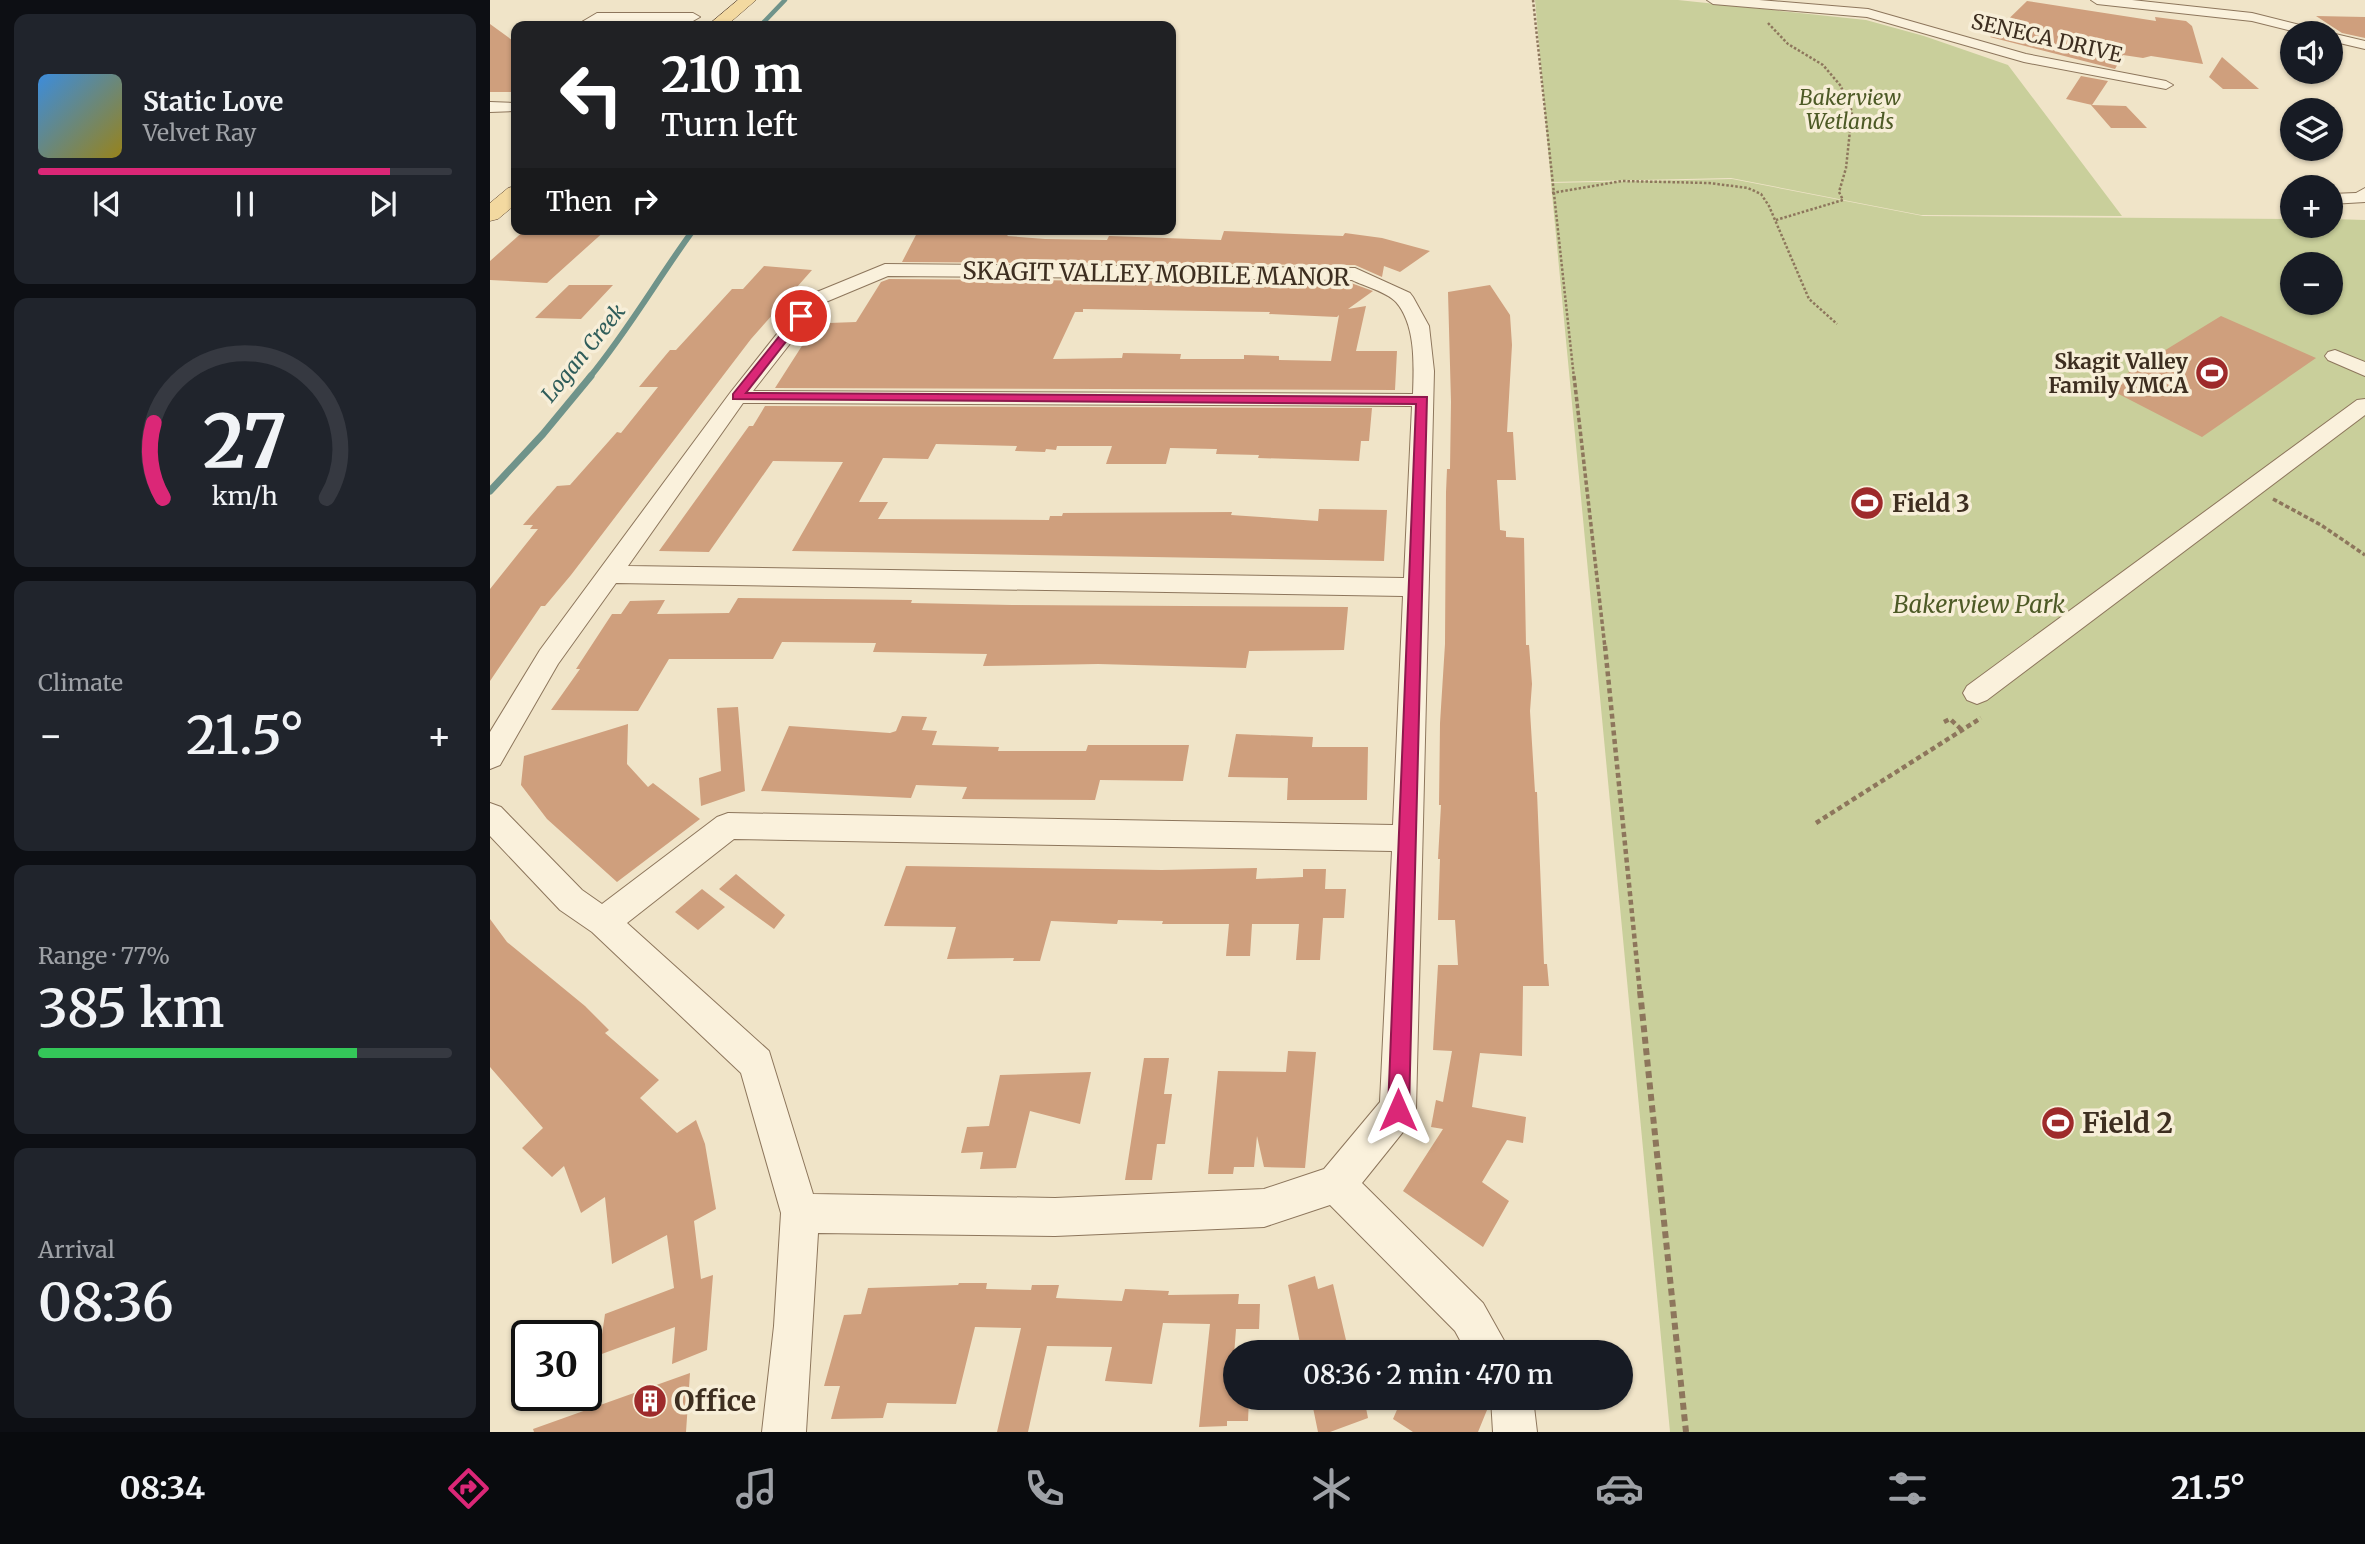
<!DOCTYPE html>
<html lang="en">
<head>
<meta charset="utf-8">
<style>
  :root { --surface:#171b24; --page:#20242c; --text:#f1f3f6; --muted:#9ea1a6; --line:#363941; --accent:#db2777 }
  body { margin:0; font-family:Merriweather,serif; background:var(--page); color:var(--text); height:100vh; display:flex; flex-direction:column; font-size:26px; white-space:nowrap }
  * { box-sizing:border-box; margin:0 }
  p { font-size:23px; color:var(--muted) }
  .icon { flex:none; width:38px; height:38px; fill:none; stroke:currentColor; stroke-width:2; stroke-linecap:round; stroke-linejoin:round }
  .map { position:relative; flex:1; overflow:hidden }
  .side { display:flex; flex-direction:column; gap:14px; padding:14px; background:#0d0f14; width:490px }
  .side>* { flex:none }
  .hud { position:absolute; left:21px; top:21px; width:665px; height:214px; border-radius:14px; box-shadow:0 2px 5px #0004; background:#202124; color:#fff; overflow:hidden }
  .tools { position:absolute; left:1790px; top:21px; display:grid; gap:14px }
  .tools a { display:grid; place-items:center; width:63px; height:63px; border-radius:50%; background:var(--surface); box-shadow:0 2px 5px #0004; font-size:35px }
  .speed { position:absolute; left:21px; top:1320px; display:flex; gap:14px; font-size:35px; font-weight:700; text-align:center }
  .speed>* { display:grid; place-content:center; width:91px; height:91px; border-radius:50%; background:var(--surface); box-shadow:0 2px 5px #0004; line-height:1 }
  .speed .limit { border:4px solid #111; border-radius:10px; background:#fff; color:#111 }
  .pin { position:absolute; display:grid; place-items:center; width:60px; height:60px; color:#fff; margin:-30px; border:4px solid #fff; border-radius:50%; box-shadow:0 2px 7px #0007 }
  .me { position:absolute; width:77px; margin:-38px; rotate:0deg; stroke-linejoin:round; filter:drop-shadow(0 0 5px #0008) }
  .turn { display:flex; align-items:center; gap:24px; height:147px; padding:0 35px; font-size:32px }
  .turn .icon { width:91px; height:91px; stroke-width:2.5 }
  .turn b { display:block; font-size:49px; line-height:60px }
  .then { display:flex; align-items:center; height:66px; padding:0 35px; background:#0003; gap:14px; font-size:26px }
  .big { font-size:52px; font-weight:600; line-height:1.1 }
  .side .tile { flex:1; display:flex; flex-direction:column; justify-content:center; gap:10px; min-width:0; padding:0 24px; border-radius:14px; background:var(--page) }
  .side .dial { align-items:center; gap:0 }
  .dial svg { height:182px; overflow:visible; fill:none; stroke:var(--line); stroke-width:7; stroke-linecap:round; text-anchor:middle }
  .dial text { fill:var(--text); stroke:none }
  .song { display:flex; align-items:center; gap:21px }
  .cover { width:84px; height:84px; border-radius:10px; background:linear-gradient(135deg,hsl(210 70% 55%),hsl(50 70% 35%)) }
  .played { height:7px; border-radius:4px; background:linear-gradient(90deg,var(--accent) 85%,var(--line) 85%) }
  .keys { display:flex; justify-content:space-around; direction:ltr }
  .heat { display:flex; justify-content:space-between; align-items:center; font-size:38px; direction:ltr }
  .charge { height:10px; border-radius:5px; background:linear-gradient(90deg,#34c759 77%,var(--line) 0) }
  .trip { position:absolute; left:733px; top:1340px; width:410px; height:70px; border-radius:35px; background:var(--surface); box-shadow:0 2px 5px #0004; font-weight:600; line-height:70px; text-align:center }
  .menu { display:flex; height:112px; justify-content:space-around; align-items:center; background:#090b0e; color:var(--muted) }
  .menu .icon { width:49px; height:49px }
  .menu .current { color:var(--accent) }
  .menu b { font-size:32px; color:var(--text) }
  main { display:flex; flex:1; min-height:0 }
  .map>svg:first-child { display:block }
  .green { fill:#c9cf9b; fill-rule:evenodd }
  .lines { fill:none; stroke-linecap:round; stroke-linejoin:round }
  .stream-far2 { stroke:#6f938a; stroke-width:4.5 }
  .stream-far1 { stroke:#6f938a; stroke-width:6 }
  .stream { stroke:#6f938a; stroke-width:7 }
  .building { fill:#cf9f7d; fill-rule:evenodd }
  .minor-casing { stroke:#8d765c; stroke-width:2 }
  .major-casing { stroke:#5b4430; stroke-width:1 }
  .path-far3 { stroke:#8d765c; stroke-width:2.5; stroke-dasharray:2.5 2; stroke-linecap:butt }
  .path-far2 { stroke:#8d765c; stroke-width:3.5; stroke-dasharray:4.5 2.5; stroke-linecap:butt }
  .path-far1 { stroke:#8d765c; stroke-width:4.5; stroke-dasharray:5 3.5; stroke-linecap:butt }
  .path { stroke:#8d765c; stroke-width:6; stroke-dasharray:7 4.5; stroke-linecap:butt }
  .minor { fill:#faf1dc; fill-rule:evenodd }
  .major { fill:#f3d9a0; fill-rule:evenodd }
  .route { fill:#db2777; stroke:#8e194d; stroke-width:2 }
  .labels { text-anchor:middle; dominant-baseline:central; stroke-width:7; stroke-linejoin:round; paint-order:stroke }
  .far-street-label { font-size:21px; fill:#3d2e20; stroke:#f7eed8 }
  .far-park-label { font-size:21px; font-style:italic; fill:#4d5a26; stroke:#f7eed8 }
  .far-water-label { font-size:21px; font-style:italic; fill:#2f5d5a; stroke:#f7eed8 }
  .far-poi-label { font-size:21px; font-weight:bold; fill:#3d2e20; stroke:#f7eed8; text-anchor:end }
  .street-label { font-size:24px; fill:#3d2e20; stroke:#f7eed8 }
  .poi-label { font-size:24px; font-weight:bold; fill:#3d2e20; stroke:#f7eed8; text-anchor:start }
  .park-label { font-size:24px; font-style:italic; fill:#4d5a26; stroke:#f7eed8 }
  .near-poi-label { font-size:28px; font-weight:bold; fill:#3d2e20; stroke:#f7eed8; text-anchor:start }
</style>
</head>
<body>
<main>
<section class="side">
<div class="tile">
<div class="song"><i class="cover"></i><div><b>Static Love</b><p>Velvet Ray</p></div></div>
<div class="played"></div>
<div class="keys"><svg class="icon" aria-label="previous" viewBox="0 0 24 24"><path d="M18 5L8 12l10 7zM5 5v14"/></svg><svg class="icon" aria-label="pause" viewBox="0 0 24 24"><path d="M8 5v14M16 5v14"/></svg><svg class="icon" aria-label="next" viewBox="0 0 24 24"><path d="M6 5l10 7-10 7zM19 5v14"/></svg></div>
</div>
<div class="tile dial"><svg viewBox="0 0 100 80">
<path d="M14 69A42 42 0 1 1 86 69"/>
<path d="M14 69A42 42 0 0 1 10 36" stroke="#db2777"/>
<text x="50" y="56" font-size="32" font-weight="700">27</text>
<text x="50" y="72" font-size="11">km/h</text>
</svg></div>
<div class="tile"><p>Climate</p>
<div class="heat"><a>−</a><b class="big">21.5°</b><a>+</a></div>
</div>
<div class="tile"><p>Range · 77%</p><b class="big">385 km</b><div class="charge"></div></div>
<div class="tile"><p>Arrival</p><b class="big">08:36</b></div>
</section>
<div class="map">
<svg width="1875" height="1432" viewBox="0 0 1875 1432">
  <rect width="100%" height="100%" fill="#f0e4c8"/>
  <!-- green -->
  <path class="green" d="M 1045,0 L 1188,0 L 1376,20 L 1434,36 L 1518,65 L 1632,216 L 1431,215 L 1241,178 L 1061,182 Z
    M 1242,179 L 1433,216 L 1802,219 L 1802,226 L 1841,226 L 1841,219 L 1875,220 L 1875,1432 L 1180,1432 L 1061,183 ZM 1802,264 L 1841,264 L 1841,303 L 1802,303 Z"/>
  <g class="lines">
    <!-- stream-far2 -->
    <path class="stream-far2" d="M 270,26 L 295,0"/>
    <!-- stream-far1 -->
    <path class="stream-far1" d="M 99,378 C 138,331 168,278 204,229"/>
    <!-- stream -->
    <path class="stream" d="M 0,491 L 53,434 L 101,376"/>
  </g>
  <!-- building -->
  <path class="building" d="M 1537,1 L 1666,21 L 1665,17 L 1696,21 L 1702,26 L 1713,64 L 1661,56 L 1653,58 L 1633,55 L 1625,69 L 1500,37 Z
    M 1826,16 L 1875,17 L 1875,38 L 1852,33 Z
    M 0,24 L 26,43 L 26,92 L 0,92 Z
    M 1732,57 L 1769,89 L 1733,89 L 1719,77 Z
    M 1591,76 L 1618,81 L 1602,105 L 1576,99 Z
    M 1601,105 L 1636,106 L 1657,128 L 1621,128 Z
    M 36,229 L 117,229 L 57,283 L 0,280 L 0,261 Z
    M 734,231 L 853,236 L 855,233 L 892,238 L 940,251 L 910,272 L 894,266 L 892,277 L 865,265 L 412,262 L 427,233 L 519,234 L 517,236 L 555,239 L 617,240 L 619,236 L 731,240 Z
    M 274,266 L 322,270 L 261,339 L 81,575 L 55,606 L 51,606 L 0,681 L 0,589 L 48,529 L 40,529 L 43,525 L 33,525 L 67,486 L 80,485 L 127,432 L 131,433 L 168,387 L 149,387 L 180,350 L 186,350 L 242,289 L 253,289 Z
    M 399,279 L 861,283 L 883,291 L 858,309 L 876,306 L 866,351 L 907,351 L 905,390 L 285,388 L 324,327 L 336,327 L 339,323 L 366,322 L 391,282 ZM 593,309 L 780,312 L 779,314 L 847,317 L 849,315 L 841,361 L 789,360 L 789,356 L 754,355 L 754,359 L 690,359 L 691,354 L 633,353 L 632,358 L 563,359 L 585,312 L 593,312 Z
    M 79,285 L 123,285 L 91,319 L 45,318 Z
    M 1000,285 L 1020,315 L 1022,345 L 1017,432 L 1023,432 L 1026,480 L 1007,480 L 1010,530 L 1016,531 L 1016,537 L 1034,538 L 1036,645 L 1039,645 L 1042,684 L 1040,711 L 1045,792 L 1047,792 L 1054,964 L 1057,964 L 1059,986 L 1033,986 L 1032,1056 L 990,1053 L 982,1107 L 1036,1117 L 1033,1143 L 1017,1140 L 992,1182 L 1019,1201 L 993,1247 L 913,1191 L 953,1129 L 941,1127 L 946,1100 L 953,1102 L 962,1051 L 943,1050 L 948,965 L 968,965 L 965,920 L 948,920 L 950,859 L 948,859 L 951,805 L 949,805 L 950,723 L 955,644 L 956,492 L 957,469 L 960,469 L 961,402 L 958,292 Z
    M 1731,316 L 1826,358 L 1712,437 L 1615,387 Z
    M 275,406 L 882,408 L 879,441 L 871,441 L 869,461 L 768,458 L 769,455 L 726,454 L 727,449 L 680,448 L 676,464 L 616,464 L 622,446 L 567,446 L 566,450 L 556,449 L 555,452 L 525,451 L 527,446 L 446,444 L 438,459 L 393,458 L 369,502 L 398,502 L 388,519 L 559,520 L 560,516 L 572,516 L 573,513 L 742,512 L 741,515 L 828,521 L 829,509 L 897,510 L 894,561 L 302,551 L 353,462 L 283,461 L 219,552 L 169,551 L 259,426 L 263,426 Z
    M 248,598 L 422,600 L 421,603 L 522,605 L 858,607 L 854,650 L 759,651 L 756,668 L 608,664 L 493,666 L 497,654 L 383,652 L 386,643 L 292,642 L 283,659 L 179,659 L 148,711 L 61,710 L 90,669 L 86,669 L 122,614 L 131,614 L 140,601 L 175,600 L 167,614 L 239,613 Z
    M 248,707 L 255,791 L 211,806 L 209,778 L 231,771 L 227,708 Z
    M 412,716 L 437,717 L 432,730 L 447,731 L 442,745 L 509,747 L 508,751 L 596,751 L 598,745 L 699,745 L 693,781 L 610,780 L 605,800 L 472,799 L 477,787 L 426,785 L 421,798 L 271,791 L 299,726 L 400,733 L 406,731 Z
    M 138,724 L 137,764 L 158,787 L 163,783 L 210,819 L 127,882 L 57,819 L 31,785 L 34,756 Z
    M 746,734 L 823,737 L 822,747 L 878,747 L 877,800 L 797,800 L 798,778 L 738,777 Z
    M 416,866 L 672,870 L 767,868 L 766,879 L 813,877 L 813,869 L 836,869 L 835,889 L 856,889 L 854,918 L 833,918 L 830,960 L 806,960 L 809,924 L 762,924 L 760,956 L 736,956 L 739,924 L 672,924 L 673,921 L 628,920 L 627,924 L 561,921 L 550,961 L 523,961 L 524,958 L 457,959 L 466,927 L 394,926 Z
    M 246,874 L 295,915 L 284,929 L 229,889 Z
    M 212,889 L 235,907 L 208,930 L 185,912 Z
    M 0,919 L 17,942 L 95,1006 L 119,1030 L 115,1033 L 169,1080 L 150,1098 L 187,1133 L 206,1120 L 215,1144 L 226,1209 L 204,1221 L 211,1279 L 223,1275 L 217,1350 L 182,1364 L 185,1327 L 109,1355 L 115,1314 L 184,1288 L 177,1235 L 122,1264 L 115,1197 L 91,1213 L 74,1166 L 62,1177 L 32,1148 L 53,1128 L 0,1067 Z
    M 798,1051 L 826,1052 L 815,1168 L 774,1167 L 767,1136 L 764,1167 L 744,1167 L 743,1174 L 718,1174 L 728,1071 L 796,1072 Z
    M 654,1058 L 679,1058 L 674,1094 L 682,1094 L 675,1144 L 667,1144 L 662,1180 L 635,1180 Z
    M 601,1072 L 590,1124 L 540,1111 L 526,1168 L 490,1169 L 493,1152 L 471,1153 L 477,1127 L 499,1126 L 510,1075 Z
    M 825,1276 L 828,1289 L 843,1284 L 859,1353 L 812,1353 L 798,1285 Z
    M 469,1283 L 497,1283 L 496,1289 L 541,1290 L 542,1285 L 569,1285 L 566,1298 L 632,1301 L 635,1289 L 679,1291 L 678,1295 L 749,1294 L 748,1304 L 770,1304 L 769,1329 L 746,1329 L 741,1396 L 759,1398 L 758,1421 L 737,1421 L 737,1426 L 709,1427 L 720,1324 L 673,1323 L 662,1384 L 615,1381 L 622,1347 L 557,1346 L 538,1432 L 507,1432 L 531,1328 L 485,1327 L 466,1404 L 397,1403 L 393,1418 L 341,1419 L 350,1386 L 334,1386 L 354,1315 L 371,1314 L 378,1288 L 468,1285 Z
    M 200,1373 L 196,1432 L 44,1432 L 43,1429 Z
    M 821,1398 L 874,1398 L 878,1418 L 840,1432 L 828,1432 Z
    M 912,1398 L 979,1398 L 997,1410 L 988,1432 L 923,1432 L 903,1419 Z"/>
  <g class="lines">
    <!-- minor casing -->
    <g class="minor-casing">
      <path id="minor" d="M 1217,0 L 1269,0 L 1378,9 L 1536,54 L 1676,81 L 1683,85 L 1676,89 L 1534,62 L 1377,17 L 1223,4 Z
        M 1601,0 L 1642,0 L 1762,13 L 1830,30 L 1832,33 L 1810,33 L 1762,21 L 1607,4 Z
        M 107,13 L 203,13 L 210,17 L 203,21 L 110,21 L 101,26 L 85,26 Z
        M 1840,33 L 1841,33 L 1875,41 L 1875,49 L 1841,41 Z
        M 0,102 L 26,103 L 26,111 L 0,112 Z
        M 1875,188 L 1875,202 L 1841,204 L 1841,194 L 1866,193 Z
        M 395,264 L 865,268 L 920,293 L 923,297 L 939,326 L 944,371 L 926,1109 L 921,1122 L 872,1183 L 993,1303 L 1021,1353 L 977,1353 L 965,1331 L 840,1205 L 774,1227 L 565,1236 L 328,1233 L 316,1432 L 272,1432 L 284,1326 L 291,1213 L 251,1073 L 102,932 L 70,910 L 0,836 L 0,803 L 11,807 L 92,890 L 112,904 L 227,817 L 238,813 L 903,825 L 913,596 L 126,583 L 68,664 L 10,765 L 0,769 L 0,732 L 50,650 L 240,393 L 317,296 ZM 398,276 L 862,280 C 874,286 897,292 906,302 C 926,325 924,365 923,394 L 263,391 L 331,304 ZM 253,403 L 922,406 L 914,578 L 138,566 ZM 244,839 L 902,851 L 890,1102 L 834,1169 L 774,1189 L 565,1198 L 323,1194 L 279,1051 L 137,923 Z
        M 1845,350 L 1875,362 L 1875,376 L 1838,360 L 1835,356 L 1838,352 Z
        M 1875,399 L 1875,415 L 1497,700 L 1487,704 L 1477,700 L 1473,693 L 1477,686 L 1867,400 Z
        M 1001,1398 L 1043,1398 L 1047,1432 L 1003,1432 Z"/>
    </g>
    <!-- major casing -->
    <g class="major-casing">
      <path id="major" d="M 248,0 L 266,0 L 236,26 L 217,26 Z
        M 26,186 L 26,204 L 8,219 L 0,221 L 0,203 L 18,188 Z"/>
    </g>
    <!-- path-far3 -->
    <path class="path-far3" d="M 1043,0 L 1084,378
      M 1278,23 L 1298,44 L 1333,65 L 1350,85 L 1358,101 L 1362,112 L 1356,168 L 1349,192 L 1353,200 L 1286,220
      M 1062,193 L 1132,181 L 1219,183 L 1258,188 L 1271,194 L 1279,206 L 1319,299 L 1347,324"/>
    <!-- path-far2 -->
    <path class="path-far2" d="M 1084,376 L 1115,648
      M 1783,499 L 1831,525 L 1875,555"/>
    <!-- path-far1 -->
    <path class="path-far1" d="M 1115,646 L 1150,993
      M 1454,722 L 1460,719 L 1472,730
      M 1326,823 L 1491,718"/>
    <!-- path -->
    <path class="path" d="M 1150,991 L 1196,1432"/>
    <!-- minor -->
    <use href="#minor" class="minor"/>
    <!-- major -->
    <use href="#major" class="major"/>
  </g>
  <!-- route -->
  <path class="route" d="M 307,314 L 316,316 L 256,393 L 937,397 L 919,1110 L 916,1117 L 908,1120 L 901,1117 L 898,1110 L 926,404 L 243,399 L 243,394 Z"/>
  <!-- icons -->
  <defs>
    <g id="stadium-disc" transform="scale(1.75)"><circle r="9.5" fill="#9e2a2b" stroke="#f7eed8"/><path d="M0-5a6.5 5 0 1 0 0 10a6.5 5 0 1 0 0-10ZM-3.5-1.8h7v3.6h-7Z" fill="#fff"/></g>
    <g id="building-disc" transform="scale(1.75)"><circle r="9.5" fill="#9e2a2b" stroke="#f7eed8"/><path d="M-4-6H4V6H1V3H-1V6H-4ZM-2.5-4.3h1.7v1.8h-1.7ZM.8-4.3h1.7v1.8H.8ZM-2.5-1h1.7V.8h-1.7ZM.8-1h1.7V.8H.8Z" fill="#fff"/></g>
  </defs>
  <g fill-rule="evenodd">
    <use href="#stadium-disc" x="1722" y="373"/>
    <use href="#stadium-disc" x="1377" y="503"/>
    <use href="#stadium-disc" x="1568" y="1123"/>
    <use href="#building-disc" x="160" y="1401"/>
  </g>
  <g class="labels">
    <!-- far-street labels -->
    <g class="far-street-label">
      <text transform="translate(1557 38) rotate(13)">SENECA DRIVE</text>
    </g>
    <!-- far-park labels -->
    <g class="far-park-label">
      <text x="1360" y="97">Bakerview<tspan x="1360" dy="24">Wetlands</tspan></text>
    </g>
    <!-- far-water labels -->
    <g class="far-water-label">
      <text transform="translate(93 353) rotate(-51)">Logan Creek</text>
    </g>
    <!-- far-poi labels -->
    <g class="far-poi-label">
      <text x="1698" y="361">Skagit Valley<tspan x="1698" dy="24">Family YMCA</tspan></text>
    </g>
    <!-- street labels -->
    <g class="street-label">
      <text transform="translate(666 274) rotate(1)">SKAGIT VALLEY MOBILE MANOR</text>
    </g>
    <!-- poi labels -->
    <g class="poi-label">
      <text x="1402" y="503">Field 3</text>
    </g>
    <!-- park labels -->
    <g class="park-label">
      <text x="1489" y="604">Bakerview Park</text>
    </g>
    <!-- near-poi labels -->
    <g class="near-poi-label">
      <text x="1592" y="1123">Field 2</text>
      <text x="184" y="1401">Office</text>
    </g>
  </g>
</svg>
<div class="tools">
<a><svg class="icon" aria-label="sound" viewBox="0 0 24 24"><path d="M4 9h4l5-4v14l-5-4H4zM17 9q2 3 0 6"/></svg></a>
<a><svg class="icon" aria-label="layers" viewBox="0 0 24 24"><path d="M12 4l9 5-9 5-9-5zM3 14l9 5 9-5"/></svg></a>
<a>+</a>
<a>−</a>
</div>
<div class="speed"><div class="limit">30</div></div>
<div class="pin" style="left:311px;top:316px;background:#d93025"><svg class="icon" aria-label="arrive" viewBox="0 0 24 24"><path d="M6 21V4h12l-3 4 3 4H6"/></svg></div>
<svg class="me" style="left:908px;top:1110px" viewBox="-20 -20 40 40"><path d="M0-17L14 15 0 8-14 15z" fill="#db2777" stroke="#fff" stroke-width="4"/></svg>
<div class="trip">08:36 · 2 min · 470 m</div>
<div class="hud">
<div class="turn"><svg class="icon" aria-label="left" viewBox="0 0 24 24"><path d="M17 20v-9H6M10 6l-5 5 5 5"/></svg><div><b>210 m</b>Turn left</div></div>
<div class="then">Then<svg class="icon" aria-label="right" viewBox="0 0 24 24"><path d="M7 20v-9h11M14 6l5 5-5 5"/></svg></div>
</div>
</div>
</main>
<nav class="menu">
<b>08:34</b>
<svg class="icon current" aria-label="directions" viewBox="0 0 24 24"><path d="M12 3l9 9-9 9-9-9zM9 14v-3h6M13 9l2 2-2 2"/></svg>
<svg class="icon" aria-label="music" viewBox="0 0 24 24"><path d="M9 18V5l10-2v13"/><circle cx="6" cy="18" r="3"/><circle cx="16" cy="16" r="3"/></svg>
<svg class="icon" aria-label="phone" viewBox="0 0 24 24"><path d="M5 4h4l2 5-3 2q2 4 5 5l2-3 5 2v4C11 20 4 13 5 4z"/></svg>
<svg class="icon" aria-label="climate" viewBox="0 0 24 24"><path d="M12 3v18M4 7l16 10M4 17L20 7"/></svg>
<svg class="icon" aria-label="car" viewBox="0 0 24 24"><path d="M5 17H2v-5l4-1 3-4h7l3 4 3 1v5h-3M9 17h6M6 11h13"/><circle cx="7" cy="17" r="2"/><circle cx="17" cy="17" r="2"/></svg>
<svg class="icon" aria-label="filters" viewBox="0 0 24 24"><path d="M4 7h16M4 17h16"/><circle cx="9" cy="7" r="2"/><circle cx="15" cy="17" r="2"/></svg>
<b>21.5°</b>
</nav>
</body>
</html>
